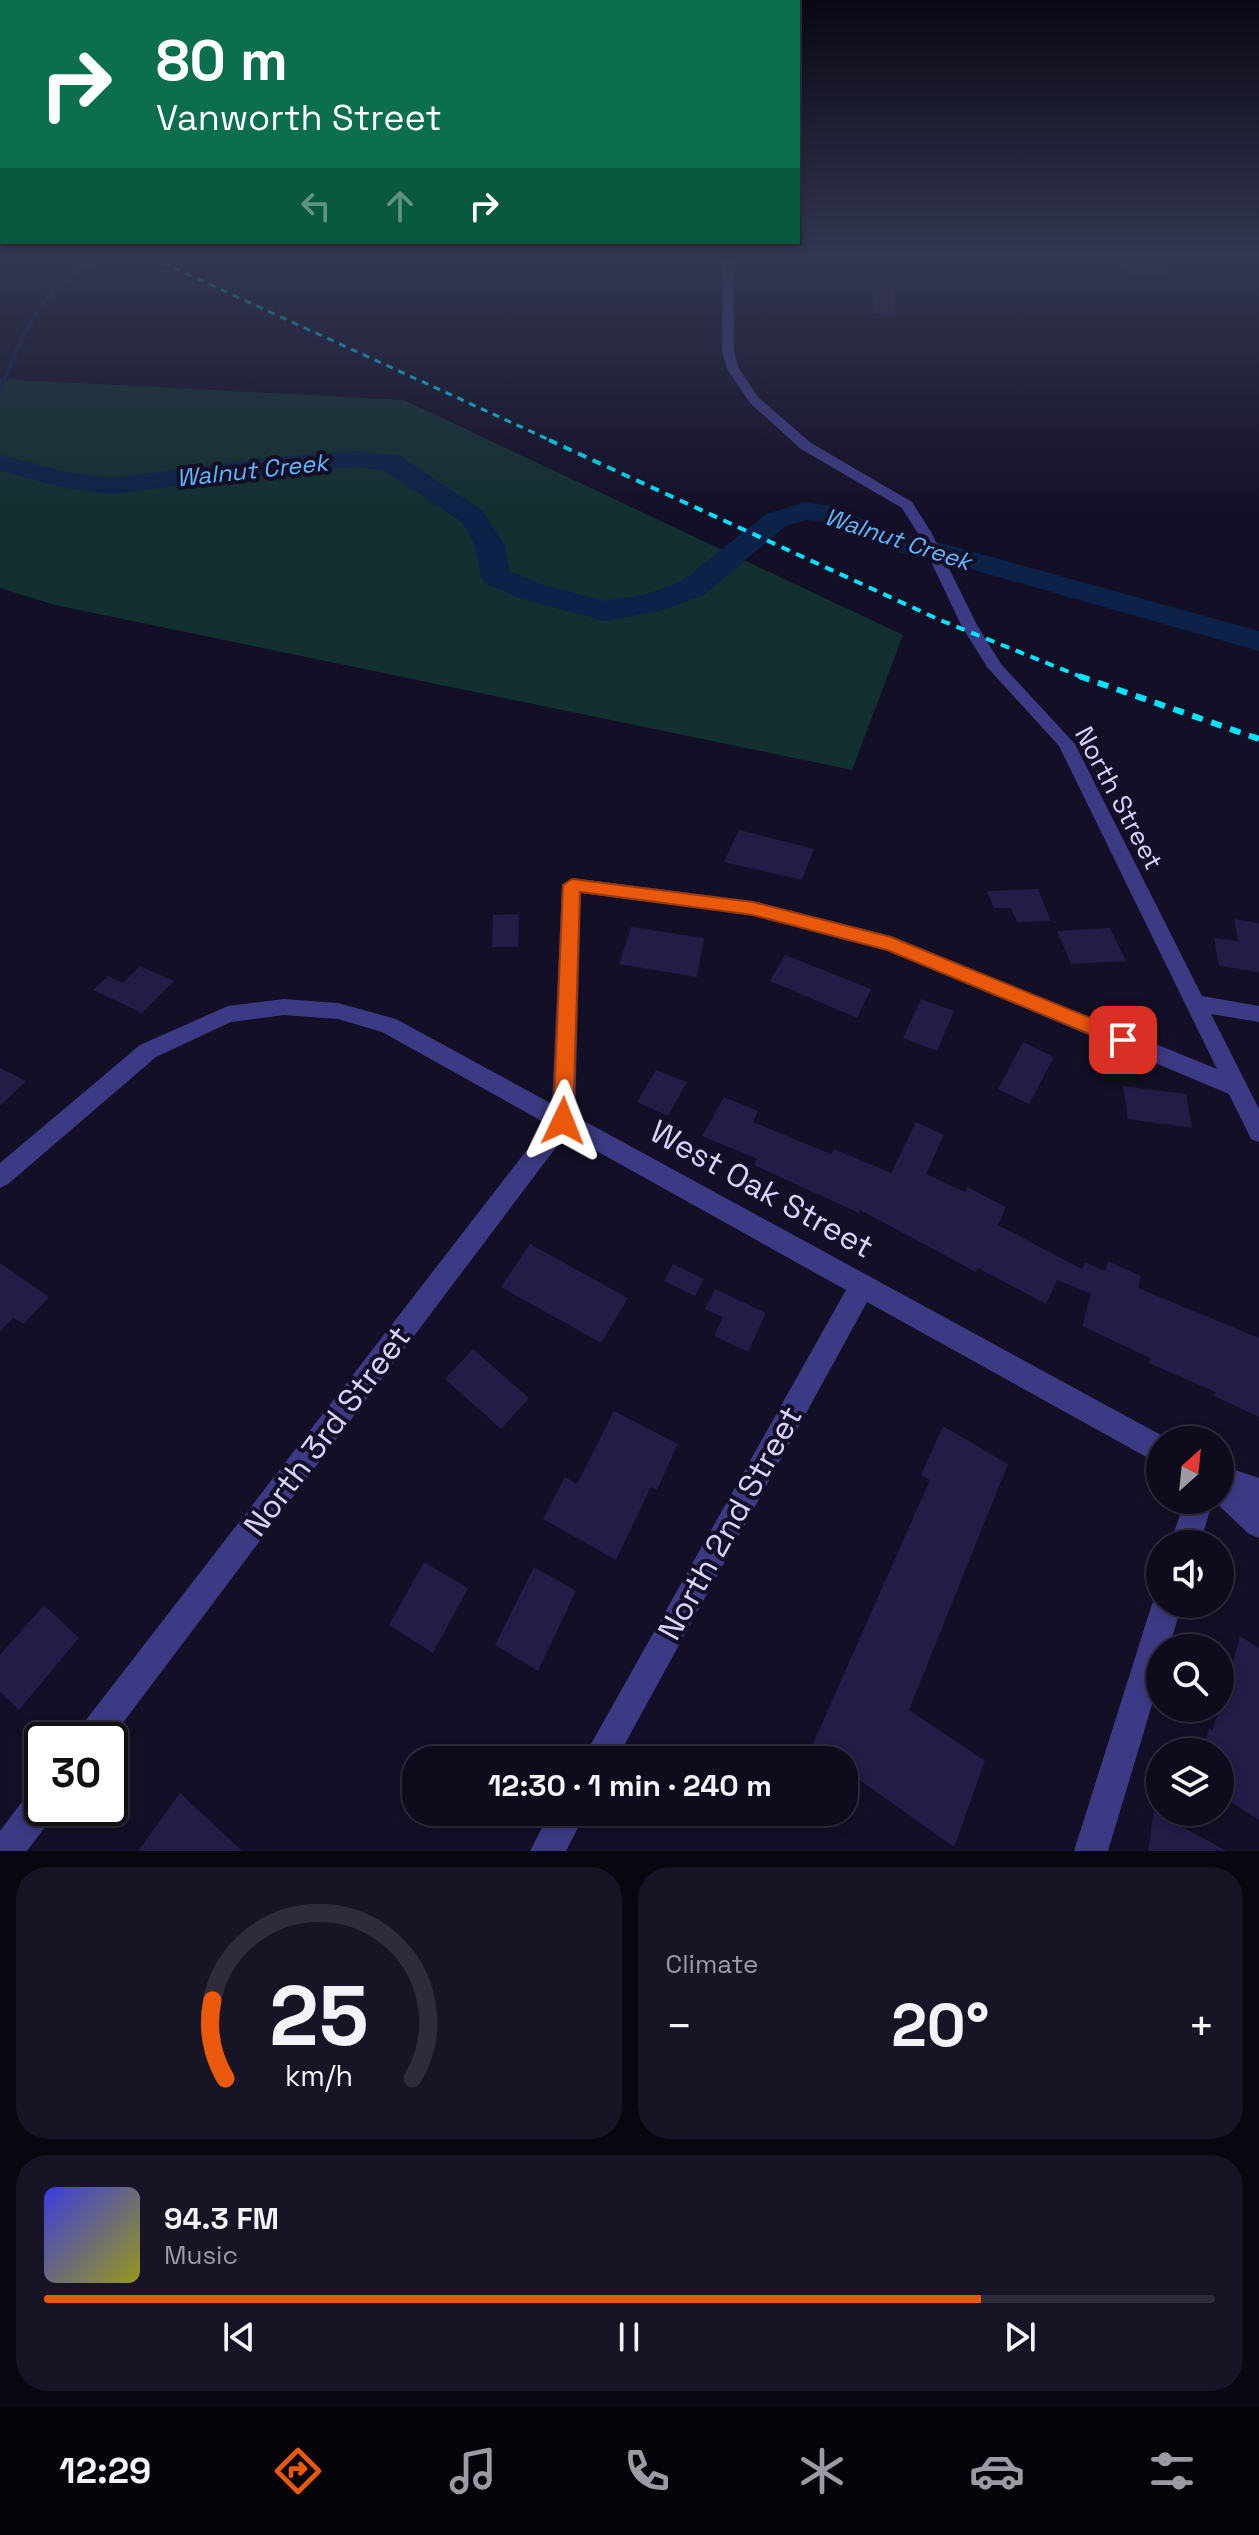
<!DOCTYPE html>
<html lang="en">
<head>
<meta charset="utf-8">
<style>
  :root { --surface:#0e0b1c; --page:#171425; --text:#f1f3f6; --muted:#9b9ba3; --line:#2e2b3b; --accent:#ea580c }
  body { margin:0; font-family:"Space Grotesk",sans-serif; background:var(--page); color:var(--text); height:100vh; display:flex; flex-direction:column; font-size:30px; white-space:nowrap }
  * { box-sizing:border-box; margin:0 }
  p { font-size:26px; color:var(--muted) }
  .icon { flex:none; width:44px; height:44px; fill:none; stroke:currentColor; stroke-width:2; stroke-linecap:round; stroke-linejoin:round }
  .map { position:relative; height:1851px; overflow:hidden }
  .panel { display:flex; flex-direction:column; gap:16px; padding:16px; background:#08060f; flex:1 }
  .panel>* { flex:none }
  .guide { position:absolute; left:0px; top:0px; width:800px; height:244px; box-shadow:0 4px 12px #0003,0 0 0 2px var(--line); background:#0b6e4f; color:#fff; overflow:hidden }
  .needle { width:52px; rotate:27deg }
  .tools { position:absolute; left:1146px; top:1426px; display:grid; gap:16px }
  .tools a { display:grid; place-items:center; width:88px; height:88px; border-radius:50%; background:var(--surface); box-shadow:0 4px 12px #0003,0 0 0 2px var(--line); font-size:40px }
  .speed { position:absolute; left:24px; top:1722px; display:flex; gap:16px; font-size:40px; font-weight:700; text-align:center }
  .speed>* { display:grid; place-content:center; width:104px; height:104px; border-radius:50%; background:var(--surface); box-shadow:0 4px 12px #0003,0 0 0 2px var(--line); line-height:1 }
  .speed .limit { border:4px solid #111; border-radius:12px; background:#fff; color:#111 }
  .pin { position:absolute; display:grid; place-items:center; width:68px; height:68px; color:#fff; margin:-34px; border-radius:16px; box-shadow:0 4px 12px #0006 }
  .me { position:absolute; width:88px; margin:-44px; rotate:2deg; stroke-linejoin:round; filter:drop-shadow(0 0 6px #0008) }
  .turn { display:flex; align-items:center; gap:28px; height:168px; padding:0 24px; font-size:36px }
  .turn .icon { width:104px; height:104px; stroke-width:2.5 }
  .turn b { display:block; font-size:56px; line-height:68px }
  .lanes { display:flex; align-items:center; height:76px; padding:0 24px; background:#0003; justify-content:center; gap:40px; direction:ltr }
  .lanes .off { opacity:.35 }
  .big { font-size:60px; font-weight:700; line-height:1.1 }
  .panel .tile { flex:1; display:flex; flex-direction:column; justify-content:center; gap:12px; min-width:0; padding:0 28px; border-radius:32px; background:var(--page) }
  .panel .dial { align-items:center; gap:0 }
  .dial svg { height:208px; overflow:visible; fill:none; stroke:var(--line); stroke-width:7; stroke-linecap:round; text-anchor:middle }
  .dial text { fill:var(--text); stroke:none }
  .song { display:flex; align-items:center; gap:24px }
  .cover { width:96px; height:96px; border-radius:12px; background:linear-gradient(135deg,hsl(240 70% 55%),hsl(60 70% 35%)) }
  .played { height:8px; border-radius:4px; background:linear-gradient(90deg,var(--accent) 80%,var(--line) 80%) }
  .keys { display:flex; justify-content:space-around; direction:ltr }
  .heat { display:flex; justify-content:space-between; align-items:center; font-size:44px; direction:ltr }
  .panel .tiles { flex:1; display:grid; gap:16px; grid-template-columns:1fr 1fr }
  .tile:last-child { grid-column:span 2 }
  .trip { position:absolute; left:402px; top:1746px; width:456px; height:80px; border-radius:32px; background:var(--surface); box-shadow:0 4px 12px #0003,0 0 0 2px var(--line); font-weight:700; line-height:80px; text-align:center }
  .tab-bar { display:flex; height:128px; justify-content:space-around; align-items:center; background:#06040b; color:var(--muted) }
  .tab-bar .icon { width:56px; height:56px }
  .tab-bar .active { color:var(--accent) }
  .tab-bar b { font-size:36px; color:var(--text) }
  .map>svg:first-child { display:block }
  .green { fill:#12302f }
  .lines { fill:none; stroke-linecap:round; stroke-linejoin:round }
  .stream { stroke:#0c2248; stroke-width:4 }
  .river { fill:#0c2248; fill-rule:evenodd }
  .building { fill:#241b47 }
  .minor { fill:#3d3a85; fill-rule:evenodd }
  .rail-far2 { stroke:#00e5ff; stroke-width:3; stroke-dasharray:7 6; stroke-linecap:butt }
  .rail-far1 { stroke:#00e5ff; stroke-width:4; stroke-dasharray:9 7; stroke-linecap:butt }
  .rail { stroke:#00e5ff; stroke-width:6; stroke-dasharray:11 9; stroke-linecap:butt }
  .route { fill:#ea580c; stroke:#983908; stroke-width:2 }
  .labels { text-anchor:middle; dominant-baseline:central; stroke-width:8; stroke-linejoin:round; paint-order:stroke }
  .far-water-label { font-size:24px; font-style:italic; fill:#62b6ff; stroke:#130f26 }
  .street-label { font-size:26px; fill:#d9d4ff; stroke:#130f26 }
  .near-street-label { font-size:32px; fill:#d9d4ff; stroke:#130f26 }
</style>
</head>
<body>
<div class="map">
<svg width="1259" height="1851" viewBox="0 0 1259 1851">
  <rect width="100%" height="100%" fill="#130f26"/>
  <!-- green -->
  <path class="green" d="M 0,379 L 404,400 L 903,635 L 852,770 L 55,605 L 0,588 Z"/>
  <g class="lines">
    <!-- stream -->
    <path class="stream" d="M 0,389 C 25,332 41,283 103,257"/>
    <!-- river -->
    <path class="river" d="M 356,451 L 400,456 L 483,511 L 505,546 L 510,571 L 544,585 L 605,601 L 643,595 L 682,581 L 766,514 L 806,502 L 836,507 L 884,529 L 956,547 L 1259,631 L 1259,651 L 942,561 L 899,553 L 820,521 L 807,520 L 786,526 L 704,595 L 660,611 L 605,621 L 522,599 L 485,583 L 481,576 L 475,546 L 462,522 L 383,470 L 356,467 L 267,474 L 112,494 L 66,488 L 0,471 L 0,455 L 67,472 L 112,478 L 267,458 Z"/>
  </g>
  <!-- building -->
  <path class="building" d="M 1117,257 L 1153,257 L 1170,277 L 1133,277 Z
    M 872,281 L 893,281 L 895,314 L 874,313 Z
    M 739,830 L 814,849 L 802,880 L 724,862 Z
    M 1038,889 L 1051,921 L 1017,922 L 1011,908 L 994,908 L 987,891 Z
    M 519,914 L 518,947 L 492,947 L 493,915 Z
    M 1234,919 L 1259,923 L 1259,972 L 1219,966 L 1214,938 L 1238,941 Z
    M 631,927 L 704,938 L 697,977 L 619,964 Z
    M 1110,928 L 1126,961 L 1071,964 L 1057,931 Z
    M 785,955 L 871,989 L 857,1018 L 770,981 Z
    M 140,966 L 174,981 L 142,1013 L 93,990 L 108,976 L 123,983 Z
    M 921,999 L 954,1011 L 937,1051 L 903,1038 Z
    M 1023,1042 L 1054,1057 L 1029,1104 L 998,1089 Z
    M 0,1068 L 26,1081 L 0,1106 Z
    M 656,1070 L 687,1082 L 668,1116 L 637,1102 Z
    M 1123,1086 L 1186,1094 L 1192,1128 L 1128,1119 Z
    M 724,1097 L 758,1111 L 753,1122 L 831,1154 L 834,1149 L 891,1173 L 916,1122 L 944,1135 L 926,1174 L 965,1192 L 967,1187 L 1006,1207 L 998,1225 L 1082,1269 L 1085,1262 L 1105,1271 L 1108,1261 L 1141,1276 L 1138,1288 L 1259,1338 L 1259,1417 L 1214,1396 L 1215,1392 L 1149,1363 L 1150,1358 L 1082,1326 L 1091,1294 L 1057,1280 L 1046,1304 L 978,1268 L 976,1272 L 860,1210 L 859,1213 L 754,1165 L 757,1159 L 702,1136 Z
    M 530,1244 L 628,1298 L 601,1343 L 501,1287 Z
    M 0,1263 L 49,1297 L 24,1324 L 13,1318 L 0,1332 Z
    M 673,1264 L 704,1279 L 695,1296 L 664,1281 Z
    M 715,1289 L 766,1313 L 748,1352 L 714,1336 L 723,1317 L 705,1309 Z
    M 473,1349 L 529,1398 L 501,1429 L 445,1379 Z
    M 614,1411 L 678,1444 L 657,1490 L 651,1487 L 616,1560 L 543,1519 L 565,1477 L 577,1484 Z
    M 943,1426 L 1008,1464 L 909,1710 L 985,1761 L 954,1847 L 844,1769 L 844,1760 L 831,1760 L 812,1746 L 930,1480 L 921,1475 Z
    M 424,1562 L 468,1588 L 433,1653 L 389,1625 Z
    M 534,1567 L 576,1591 L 538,1671 L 495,1645 Z
    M 44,1605 L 79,1638 L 19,1710 L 0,1692 L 0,1655 Z
    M 1240,1636 L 1259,1648 L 1259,1820 L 1220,1795 L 1220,1752 L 1203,1752 L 1209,1728 L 1212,1730 L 1220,1708 Z
    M 180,1793 L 242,1851 L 138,1851 Z
    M 1154,1812 L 1227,1851 L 1148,1851 Z"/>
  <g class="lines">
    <!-- minor -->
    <path class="minor" d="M 723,257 L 733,257 L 734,351 L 739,369 L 758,397 L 811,443 L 912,502 L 931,532 L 977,625 L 1001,664 L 1075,744 L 1202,996 L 1259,1006 L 1259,1022 L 1211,1014 L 1259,1109 L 1259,1142 L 1251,1139 L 1229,1094 L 886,950 L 753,915 L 581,893 L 575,1116 L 1170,1440 L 1160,1440 L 1160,1463 L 1150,1459 L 867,1302 L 616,1760 L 582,1760 L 846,1290 L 566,1134 L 110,1740 L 74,1740 L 79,1729 L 547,1124 L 382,1032 L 338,1019 L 284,1015 L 231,1022 L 156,1057 L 8,1184 L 0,1188 L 0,1163 L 140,1045 L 228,1006 L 284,999 L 338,1003 L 396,1019 L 552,1104 L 562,885 L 572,878 L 753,901 L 891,936 L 1217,1069 L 1059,746 L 987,667 L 961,625 L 917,532 L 902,508 L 801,449 L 750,403 L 727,369 L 722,351 Z
      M 1220,1465 L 1259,1478 L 1259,1538 L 1249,1534 L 1213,1500 L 1200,1544 L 1170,1544 L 1185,1500 L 1220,1500 Z
      M 1160,1592 L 1160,1604 L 1182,1604 L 1169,1648 L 1160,1648 L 1160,1678 L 1108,1851 L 1074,1851 L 1152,1604 Z
      M 42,1786 L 42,1808 L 57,1808 L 54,1815 L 27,1851 L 0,1851 L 0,1831 L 30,1791 Z
      M 550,1812 L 586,1812 L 566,1851 L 530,1851 Z"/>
    <!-- rail-far2 -->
    <path class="rail-far2" d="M 150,257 L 554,442"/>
    <!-- rail-far1 -->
    <path class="rail-far1" d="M 549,440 L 940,620 L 1084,678"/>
    <!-- rail -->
    <path class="rail" d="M 1079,676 L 1259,739"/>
  </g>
  <!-- sky -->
  <linearGradient id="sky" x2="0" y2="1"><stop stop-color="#0a0815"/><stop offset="0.5" stop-color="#333752"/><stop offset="1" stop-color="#333752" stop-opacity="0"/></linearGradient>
  <rect width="1259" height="516" fill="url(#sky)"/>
  <!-- route -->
  <path class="route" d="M 572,879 L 753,902 L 891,937 L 1130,1034 L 1133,1040 L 1130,1045 L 1116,1045 L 887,950 L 753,915 L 580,892 L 573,1121 L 570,1128 L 563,1130 L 556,1128 L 553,1121 L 563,885 Z"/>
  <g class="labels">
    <!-- far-water labels -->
    <g class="far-water-label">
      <text transform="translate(252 470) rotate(-6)">Walnut Creek</text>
      <text transform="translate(898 539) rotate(18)">Walnut Creek</text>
    </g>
    <!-- street labels -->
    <g class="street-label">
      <text transform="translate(1119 798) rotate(62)">North Street</text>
    </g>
    <!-- near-street labels -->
    <g class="near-street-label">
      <text transform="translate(762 1189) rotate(29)">West Oak Street</text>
      <text transform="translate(327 1431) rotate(-53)">North 3rd Street</text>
      <text transform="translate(730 1523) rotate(-61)">North 2nd Street</text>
    </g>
  </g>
</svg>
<div class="tools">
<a><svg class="needle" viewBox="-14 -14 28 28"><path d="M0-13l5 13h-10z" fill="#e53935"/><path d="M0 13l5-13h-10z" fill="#9b9ba3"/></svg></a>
<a><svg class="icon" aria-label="sound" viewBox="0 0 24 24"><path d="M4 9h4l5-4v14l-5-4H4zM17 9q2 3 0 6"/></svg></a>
<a><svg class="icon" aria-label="search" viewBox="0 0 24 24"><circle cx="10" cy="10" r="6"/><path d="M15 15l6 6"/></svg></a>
<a><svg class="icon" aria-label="layers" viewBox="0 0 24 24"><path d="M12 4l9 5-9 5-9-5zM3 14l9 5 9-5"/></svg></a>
</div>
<div class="speed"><div class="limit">30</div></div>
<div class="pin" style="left:1123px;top:1040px;background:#d93025"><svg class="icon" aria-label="arrive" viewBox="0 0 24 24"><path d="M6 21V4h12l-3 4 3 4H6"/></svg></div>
<svg class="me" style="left:563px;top:1121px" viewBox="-20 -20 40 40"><path d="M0-17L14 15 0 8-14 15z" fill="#ea580c" stroke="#fff" stroke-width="4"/></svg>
<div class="trip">12:30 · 1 min · 240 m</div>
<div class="guide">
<div class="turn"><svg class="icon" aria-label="right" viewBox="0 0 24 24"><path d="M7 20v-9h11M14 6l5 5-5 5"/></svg><div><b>80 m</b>Vanworth Street</div></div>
<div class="lanes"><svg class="icon off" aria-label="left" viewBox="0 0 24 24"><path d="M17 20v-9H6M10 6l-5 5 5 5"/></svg><svg class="icon off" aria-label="ahead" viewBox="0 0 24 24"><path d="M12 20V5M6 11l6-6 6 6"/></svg><svg class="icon" aria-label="right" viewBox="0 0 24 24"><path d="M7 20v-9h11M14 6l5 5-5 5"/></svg></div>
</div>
</div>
<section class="panel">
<div class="tiles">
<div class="tile dial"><svg viewBox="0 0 100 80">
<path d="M14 69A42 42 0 1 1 86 69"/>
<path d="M14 69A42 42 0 0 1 9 39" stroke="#ea580c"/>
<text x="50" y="56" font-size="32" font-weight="700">25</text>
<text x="50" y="72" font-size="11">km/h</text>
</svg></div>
<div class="tile"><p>Climate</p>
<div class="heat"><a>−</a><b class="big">20°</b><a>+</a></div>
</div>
<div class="tile">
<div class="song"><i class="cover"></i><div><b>94.3 FM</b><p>Music</p></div></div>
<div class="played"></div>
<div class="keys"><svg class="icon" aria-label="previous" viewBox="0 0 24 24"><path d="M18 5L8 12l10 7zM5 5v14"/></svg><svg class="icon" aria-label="pause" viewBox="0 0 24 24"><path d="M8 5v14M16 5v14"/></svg><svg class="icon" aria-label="next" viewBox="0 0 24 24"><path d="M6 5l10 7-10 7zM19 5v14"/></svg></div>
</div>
</div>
</section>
<nav class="tab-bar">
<b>12:29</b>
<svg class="icon active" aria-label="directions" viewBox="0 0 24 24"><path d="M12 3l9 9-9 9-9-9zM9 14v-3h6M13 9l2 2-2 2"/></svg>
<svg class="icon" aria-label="music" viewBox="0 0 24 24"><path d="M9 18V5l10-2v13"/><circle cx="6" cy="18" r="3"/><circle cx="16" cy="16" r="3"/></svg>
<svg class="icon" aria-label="phone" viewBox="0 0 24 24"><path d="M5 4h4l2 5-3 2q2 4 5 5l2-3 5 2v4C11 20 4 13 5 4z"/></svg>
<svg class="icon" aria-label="climate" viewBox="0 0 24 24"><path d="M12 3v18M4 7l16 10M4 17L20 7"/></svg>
<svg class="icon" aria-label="car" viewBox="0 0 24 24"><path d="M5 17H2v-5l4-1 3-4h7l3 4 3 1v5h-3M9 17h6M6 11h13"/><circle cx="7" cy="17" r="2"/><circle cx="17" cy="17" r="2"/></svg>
<svg class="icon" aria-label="filters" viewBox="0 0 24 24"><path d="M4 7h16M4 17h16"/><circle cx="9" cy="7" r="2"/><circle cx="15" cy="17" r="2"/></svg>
</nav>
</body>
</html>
